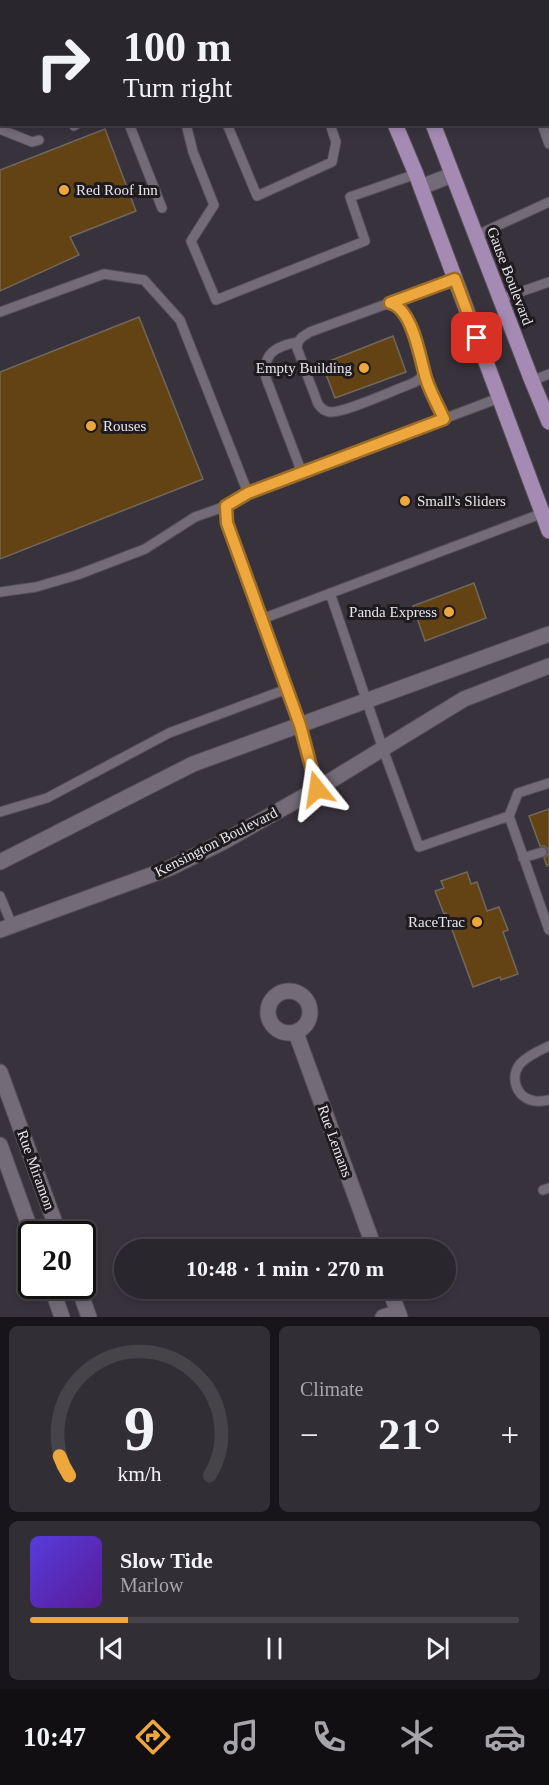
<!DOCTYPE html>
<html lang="en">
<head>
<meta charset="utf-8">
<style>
  :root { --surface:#2a262d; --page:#322e35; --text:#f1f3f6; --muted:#a5a5aa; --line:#464349; --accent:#eea73c }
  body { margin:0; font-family:"Times New Roman",serif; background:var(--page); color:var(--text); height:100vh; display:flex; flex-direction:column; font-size:22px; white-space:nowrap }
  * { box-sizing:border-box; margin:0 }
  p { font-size:20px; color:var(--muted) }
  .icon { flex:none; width:33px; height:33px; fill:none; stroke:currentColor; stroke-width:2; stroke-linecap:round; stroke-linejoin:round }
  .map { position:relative; height:1317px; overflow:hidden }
  .panel { display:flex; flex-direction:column; gap:9px; padding:9px; background:#171519; flex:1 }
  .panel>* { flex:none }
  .banner { position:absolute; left:0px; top:0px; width:549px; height:126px; box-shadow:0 3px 9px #0003,0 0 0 2px var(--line); background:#2a262d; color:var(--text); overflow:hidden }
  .speed { position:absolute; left:18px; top:1221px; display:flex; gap:12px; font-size:30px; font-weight:700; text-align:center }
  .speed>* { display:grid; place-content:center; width:78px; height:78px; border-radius:50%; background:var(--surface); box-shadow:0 3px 9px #0003,0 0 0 2px var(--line); line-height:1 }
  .speed .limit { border:3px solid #111; border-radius:9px; background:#fff; color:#111 }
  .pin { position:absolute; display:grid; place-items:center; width:51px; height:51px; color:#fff; margin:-26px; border-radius:12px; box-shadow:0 3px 9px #0006 }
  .me { position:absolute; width:66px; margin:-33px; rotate:345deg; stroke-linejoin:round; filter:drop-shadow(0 0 4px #0008) }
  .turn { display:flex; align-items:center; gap:21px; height:126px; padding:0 24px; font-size:27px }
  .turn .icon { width:78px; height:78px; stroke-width:2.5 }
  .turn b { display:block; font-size:42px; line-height:51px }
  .big { font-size:45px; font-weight:700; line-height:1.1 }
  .panel .tile { flex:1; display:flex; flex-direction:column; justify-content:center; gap:9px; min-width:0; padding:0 21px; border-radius:9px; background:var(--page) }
  .panel .dial { align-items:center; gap:0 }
  .dial svg { height:156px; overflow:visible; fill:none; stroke:var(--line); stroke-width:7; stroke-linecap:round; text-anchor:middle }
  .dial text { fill:var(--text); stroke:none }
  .song { display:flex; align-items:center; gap:18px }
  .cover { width:72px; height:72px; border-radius:9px; background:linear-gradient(135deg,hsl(250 70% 55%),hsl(270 70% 35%)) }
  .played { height:6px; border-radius:3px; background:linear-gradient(90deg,var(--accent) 20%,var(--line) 20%) }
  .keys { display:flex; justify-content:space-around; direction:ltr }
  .heat { display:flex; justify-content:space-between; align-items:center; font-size:33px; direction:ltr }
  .panel .tiles { flex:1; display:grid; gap:9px; grid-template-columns:1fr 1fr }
  .tile:last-child { grid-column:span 2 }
  .trip { position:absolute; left:114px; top:1239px; width:342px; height:60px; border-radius:30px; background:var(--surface); box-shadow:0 3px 9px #0003,0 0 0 2px var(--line); font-weight:700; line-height:60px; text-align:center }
  .tab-bar { display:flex; height:96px; justify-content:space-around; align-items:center; background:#110f12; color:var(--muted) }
  .tab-bar .icon { width:42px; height:42px }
  .tab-bar .active { color:var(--accent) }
  .tab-bar b { font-size:27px; color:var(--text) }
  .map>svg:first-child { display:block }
  .building { fill:#634314; stroke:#70685d; stroke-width:1.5 }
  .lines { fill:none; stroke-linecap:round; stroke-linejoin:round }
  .lane-casing { stroke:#534f57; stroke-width:11 }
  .street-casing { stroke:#534f57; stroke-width:17 }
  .primary-casing { stroke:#534f57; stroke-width:17 }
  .lane { stroke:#736c78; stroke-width:9 }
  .street { stroke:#736c78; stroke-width:15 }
  .primary { stroke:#a58bb4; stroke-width:15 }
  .route-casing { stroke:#9b6d27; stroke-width:15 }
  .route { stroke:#eea73c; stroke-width:10 }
  .poi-dot { fill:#eea73c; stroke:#1e1b1f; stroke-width:2 }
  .labels { text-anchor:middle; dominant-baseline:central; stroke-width:6; stroke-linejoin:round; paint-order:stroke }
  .poi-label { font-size:15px; fill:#e8e4eb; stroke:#1e1b1f; text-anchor:start }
  .street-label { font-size:15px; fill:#e8e4eb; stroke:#1e1b1f }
</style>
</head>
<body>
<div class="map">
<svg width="549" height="1317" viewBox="0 0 549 1317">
  <rect width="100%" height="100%" fill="#38323c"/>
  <!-- building -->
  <path class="building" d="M 105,129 L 136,211 L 70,237 L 79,255 L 0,291 L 0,170 Z
    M 139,317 L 203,479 L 0,559 L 0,372 Z
    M 393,336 L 406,372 L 335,398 L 322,364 Z
    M 474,583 L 486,618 L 425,641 L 413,606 Z
    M 549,809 L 549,865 L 547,866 L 544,858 L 548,854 L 548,849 L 544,846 L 540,846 L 529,816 Z
    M 467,872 L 471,884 L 477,882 L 487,911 L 499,907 L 508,930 L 503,932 L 518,974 L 501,980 L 500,977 L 473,987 L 446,913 L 444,914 L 435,891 L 444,888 L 441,881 Z"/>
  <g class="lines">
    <!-- lane casing -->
    <g class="lane-casing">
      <path id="lane" d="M 519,0 L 520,2
        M 122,2 L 126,0
        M 176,2 L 180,0
        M 325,2 L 329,0
        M 0,10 L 2,10
        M 548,22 L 549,22
        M 0,67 L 2,66
        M 548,95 L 549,94
        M 129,124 L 162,208
        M 186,124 L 193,152 L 214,205 L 191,241 L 216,300 L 365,241 L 350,197 L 416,174
        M 227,124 L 257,196 L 332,162 L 336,142 L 330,124
        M 542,124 L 549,144
        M 74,126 L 77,124
        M 2,130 L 32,142 L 39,140
        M 475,236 L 549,202
        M 500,299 L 549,282
        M 390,303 C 395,304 398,306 402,310 C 409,318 427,364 423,374 C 420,381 413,383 408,385 C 392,391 344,413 330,412 C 324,411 322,409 318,404 L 297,348 L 298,342 L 302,337 L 310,332 L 455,279
        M 0,312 L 104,274 L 144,280 L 180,320 L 248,493
        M 298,342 C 276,346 262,353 266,378 L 302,473
        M 424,371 L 444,419
        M 532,381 L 549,374
        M 0,592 L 36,587 L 77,575 L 145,549 L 195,517 L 226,506
        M 330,593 L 383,749 L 419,847 L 509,816 L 518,793 L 549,783
        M 262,619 L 543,513
        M 317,789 L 300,725 L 227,523 L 226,506 L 248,493 L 499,398
        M 0,812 L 47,798 L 169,733 L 287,689
        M 509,816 L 549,930
        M 523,858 L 542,852
        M 0,896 L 12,925
        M 549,1046 C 539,1051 528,1055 520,1064 C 509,1078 517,1099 535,1101 C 539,1102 544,1101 549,1100
        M 543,1190 L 549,1188"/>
    </g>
    <!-- street casing -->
    <g class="street-casing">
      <path id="street" d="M 421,187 L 452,175
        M 0,862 L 193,764 L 549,634
        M 0,930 L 170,868 L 223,842 L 317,789 L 464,699 L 549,666
        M268 1012a21 21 0 1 1 42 0a21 21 0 1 1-42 0Z
        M 296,1033 L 375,1250
        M 0,1072 L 59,1234
        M 0,1145 L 32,1234
        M 51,1286 L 62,1317
        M 78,1286 L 89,1317
        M 389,1288 L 400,1317
        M 383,1317 L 398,1312"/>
    </g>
    <!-- primary casing -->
    <g class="primary-casing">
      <path id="primary" d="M 344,0 L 344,2
        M 385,0 L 386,2
        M 395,124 L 416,174 L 549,531
        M 433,124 L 532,381 L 549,422"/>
    </g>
    <!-- lane -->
    <use href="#lane" class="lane"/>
    <!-- street -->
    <use href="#street" class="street"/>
    <!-- primary -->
    <use href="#primary" class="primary"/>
  </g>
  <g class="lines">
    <!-- route casing -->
    <g class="route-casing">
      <path id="route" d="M 317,789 L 300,725 L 227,523 L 226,506 L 248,493 L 444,419 C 437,403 427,387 424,371 C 419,352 411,308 390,303 L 455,279 L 477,338"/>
    </g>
    <!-- route -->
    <use href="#route" class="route"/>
  </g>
  <!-- markers -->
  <g class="poi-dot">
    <circle cx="64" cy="190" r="6"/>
    <circle cx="364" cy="368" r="6"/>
    <circle cx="91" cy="426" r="6"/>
    <circle cx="405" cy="501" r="6"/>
    <circle cx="449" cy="612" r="6"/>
    <circle cx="477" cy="922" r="6"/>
  </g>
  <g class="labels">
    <!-- poi labels -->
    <g class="poi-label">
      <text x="76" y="190">Red Roof Inn</text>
      <text x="352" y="368" text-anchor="end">Empty Building</text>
      <text x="103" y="426">Rouses</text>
      <text x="417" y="501">Small's Sliders</text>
      <text x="437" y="612" text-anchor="end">Panda Express</text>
      <text x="465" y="922" text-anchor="end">RaceTrac</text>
    </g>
    <!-- street labels -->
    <g class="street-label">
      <text transform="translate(510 276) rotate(69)">Gause Boulevard</text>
      <text transform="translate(216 842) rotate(-27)">Kensington Boulevard</text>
      <text transform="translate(335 1141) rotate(70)">Rue Lemans</text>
      <text transform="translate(36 1170) rotate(70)">Rue Miramon</text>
    </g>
  </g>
</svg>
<div class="speed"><div class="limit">20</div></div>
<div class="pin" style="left:477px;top:338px;background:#d93025"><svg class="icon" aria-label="arrive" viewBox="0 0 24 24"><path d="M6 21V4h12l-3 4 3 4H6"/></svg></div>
<svg class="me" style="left:317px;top:789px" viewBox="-20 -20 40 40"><path d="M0-17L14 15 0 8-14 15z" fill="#eea73c" stroke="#fff" stroke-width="4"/></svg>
<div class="trip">10:48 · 1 min · 270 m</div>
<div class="banner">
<div class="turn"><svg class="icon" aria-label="right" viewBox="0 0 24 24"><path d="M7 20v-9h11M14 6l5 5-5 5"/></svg><div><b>100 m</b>Turn right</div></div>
</div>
</div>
<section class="panel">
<div class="tiles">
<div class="tile dial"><svg viewBox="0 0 100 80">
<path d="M14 69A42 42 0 1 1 86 69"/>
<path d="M14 69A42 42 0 0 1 9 59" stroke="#eea73c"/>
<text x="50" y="56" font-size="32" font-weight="700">9</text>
<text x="50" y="72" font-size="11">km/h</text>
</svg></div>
<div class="tile"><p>Climate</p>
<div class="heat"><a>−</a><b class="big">21°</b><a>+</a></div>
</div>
<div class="tile">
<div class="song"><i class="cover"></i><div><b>Slow Tide</b><p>Marlow</p></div></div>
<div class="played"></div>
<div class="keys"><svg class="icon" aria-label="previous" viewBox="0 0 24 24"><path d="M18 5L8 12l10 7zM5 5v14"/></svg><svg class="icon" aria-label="pause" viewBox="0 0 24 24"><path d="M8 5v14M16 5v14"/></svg><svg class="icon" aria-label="next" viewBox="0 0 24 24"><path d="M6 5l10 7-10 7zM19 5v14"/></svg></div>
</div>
</div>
</section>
<nav class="tab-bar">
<b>10:47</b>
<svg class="icon active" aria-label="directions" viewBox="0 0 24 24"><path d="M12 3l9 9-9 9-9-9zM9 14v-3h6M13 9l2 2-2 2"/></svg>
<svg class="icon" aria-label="music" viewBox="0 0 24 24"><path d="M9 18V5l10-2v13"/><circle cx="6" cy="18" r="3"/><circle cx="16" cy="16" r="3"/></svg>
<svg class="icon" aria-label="phone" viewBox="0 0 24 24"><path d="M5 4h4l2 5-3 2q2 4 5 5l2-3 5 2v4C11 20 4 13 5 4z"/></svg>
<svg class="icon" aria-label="climate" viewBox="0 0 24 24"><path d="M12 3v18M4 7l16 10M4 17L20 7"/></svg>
<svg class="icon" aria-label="car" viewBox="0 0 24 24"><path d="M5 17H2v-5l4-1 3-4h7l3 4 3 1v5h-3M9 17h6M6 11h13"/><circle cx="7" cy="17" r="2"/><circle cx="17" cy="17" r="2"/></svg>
</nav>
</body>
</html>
